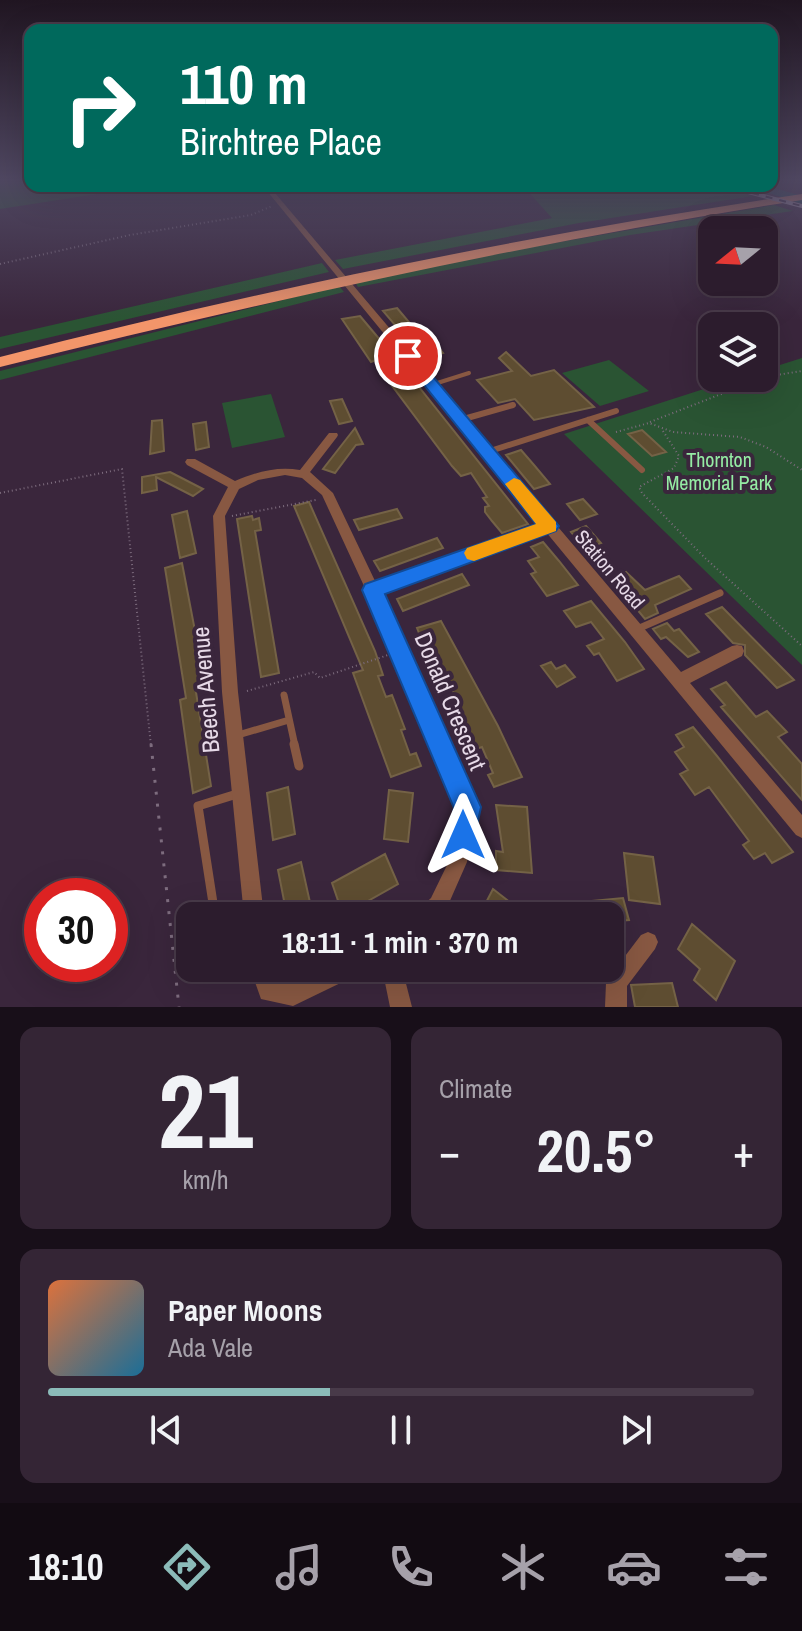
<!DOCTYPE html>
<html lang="en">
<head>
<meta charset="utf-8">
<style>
  :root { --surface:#2c1c2d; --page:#342535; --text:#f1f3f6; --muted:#a6a1aa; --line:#483a49; --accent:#8bbbb9 }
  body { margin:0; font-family:"Archivo Narrow",sans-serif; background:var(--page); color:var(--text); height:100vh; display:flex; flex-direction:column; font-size:30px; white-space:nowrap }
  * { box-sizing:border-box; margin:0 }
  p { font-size:26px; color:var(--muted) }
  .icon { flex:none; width:44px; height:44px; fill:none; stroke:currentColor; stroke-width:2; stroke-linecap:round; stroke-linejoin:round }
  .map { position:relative; height:1007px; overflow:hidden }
  .sheet { display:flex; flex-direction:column; gap:20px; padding:20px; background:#180f19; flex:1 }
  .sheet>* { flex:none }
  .hud { position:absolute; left:24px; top:24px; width:754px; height:168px; border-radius:16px; box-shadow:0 8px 32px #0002,0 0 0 2px var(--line); background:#00695c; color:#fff; overflow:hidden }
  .needle { width:52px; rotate:252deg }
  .controls { position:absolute; left:698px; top:216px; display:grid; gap:16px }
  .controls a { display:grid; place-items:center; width:80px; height:80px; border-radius:16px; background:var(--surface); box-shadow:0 8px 32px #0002,0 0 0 2px var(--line); font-size:40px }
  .speed { position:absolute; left:24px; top:878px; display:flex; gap:16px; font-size:40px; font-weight:700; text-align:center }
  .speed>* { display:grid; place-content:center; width:104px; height:104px; border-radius:50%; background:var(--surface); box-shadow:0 8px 32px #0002,0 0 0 2px var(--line); line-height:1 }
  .speed .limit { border:12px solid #d22; background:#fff; color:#111 }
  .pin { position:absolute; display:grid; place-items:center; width:68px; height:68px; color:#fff; margin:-34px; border:4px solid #fff; border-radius:50%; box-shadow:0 2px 8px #0007 }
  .me { position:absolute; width:88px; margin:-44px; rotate:0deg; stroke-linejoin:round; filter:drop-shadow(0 0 6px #0008) }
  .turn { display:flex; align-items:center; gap:28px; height:168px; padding:0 24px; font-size:36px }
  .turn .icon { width:104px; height:104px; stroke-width:2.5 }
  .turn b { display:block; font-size:56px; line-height:68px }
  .big { font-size:60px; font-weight:800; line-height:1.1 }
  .sheet .card { flex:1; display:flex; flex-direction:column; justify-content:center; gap:12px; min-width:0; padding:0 28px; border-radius:16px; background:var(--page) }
  .sheet .dial { align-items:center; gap:0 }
  .dial b { font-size:104px; line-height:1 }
  .song { display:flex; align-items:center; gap:24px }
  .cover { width:96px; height:96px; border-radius:12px; background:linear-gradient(135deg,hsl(20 70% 55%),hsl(200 70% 35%)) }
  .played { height:8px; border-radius:4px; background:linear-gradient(90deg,var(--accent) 40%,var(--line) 40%) }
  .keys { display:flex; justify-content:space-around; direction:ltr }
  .heat { display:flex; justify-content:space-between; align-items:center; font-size:44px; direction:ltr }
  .sheet .tiles { flex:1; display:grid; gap:20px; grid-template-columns:1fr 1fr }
  .card:last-child { grid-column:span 2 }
  .trip { position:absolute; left:176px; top:902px; width:448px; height:80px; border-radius:16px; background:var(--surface); box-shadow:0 8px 32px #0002,0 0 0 2px var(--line); font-weight:800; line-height:80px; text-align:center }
  .dock { display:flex; height:128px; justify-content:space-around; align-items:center; background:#120b12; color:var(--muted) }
  .dock .icon { width:56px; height:56px }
  .dock .active { color:var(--accent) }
  .dock b { font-size:36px; color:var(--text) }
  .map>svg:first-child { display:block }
  .green { fill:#2a5433 }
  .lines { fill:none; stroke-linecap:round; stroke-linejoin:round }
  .river { fill:#145055; fill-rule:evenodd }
  .building { fill:#5e4d31; stroke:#746246; stroke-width:2 }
  .path-far1 { stroke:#7d6c7e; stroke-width:2; stroke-dasharray:1 3; stroke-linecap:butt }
  .path { stroke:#7d6c7e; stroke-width:3; stroke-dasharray:3 9; stroke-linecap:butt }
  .lane-far3 { stroke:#885842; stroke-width:4 }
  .lane-far2 { stroke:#885842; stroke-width:6 }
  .lane-far1 { stroke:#885842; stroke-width:7 }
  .lane { stroke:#885842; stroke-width:9 }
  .street { fill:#885842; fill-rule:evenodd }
  .highway { fill:#f3956a; fill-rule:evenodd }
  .rail-casing { stroke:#b9aaba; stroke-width:4 }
  .rail { stroke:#3a263c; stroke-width:2; stroke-dasharray:7; stroke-linecap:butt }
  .route { fill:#1a73e8; stroke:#114b97; stroke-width:2 }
  .slow { fill:#f59e0b }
  .labels { text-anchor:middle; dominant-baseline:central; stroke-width:8; stroke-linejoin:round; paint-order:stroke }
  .park-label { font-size:20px; fill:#95eca4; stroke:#3a263c }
  .street-label { font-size:20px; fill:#e7dae8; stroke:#3a263c }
  .near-street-label { font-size:24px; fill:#e7dae8; stroke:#3a263c }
</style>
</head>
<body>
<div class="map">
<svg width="802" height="1007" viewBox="0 0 802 1007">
  <rect width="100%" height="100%" fill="#3a263c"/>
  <!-- green -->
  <path class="green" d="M 0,179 L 30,179 L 30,186 L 149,186 L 0,209 Z
    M 523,186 L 674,186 L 702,193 L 727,190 L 753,196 L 579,223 L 343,269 L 335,260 L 552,218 Z
    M 774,205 L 793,211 L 630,235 L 358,287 L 355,282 L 467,258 Z
    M 322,263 L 329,272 L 0,349 L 0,337 Z
    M 339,286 L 344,292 L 0,380 L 0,371 Z
    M 802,358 L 802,665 L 564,434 L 738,378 L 764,378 L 764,370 Z
    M 609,360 L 649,391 L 600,406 L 562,373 Z
    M 271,394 L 285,437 L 232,448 L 222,403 Z"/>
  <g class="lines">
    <!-- river -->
    <path class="river" d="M 748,186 L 767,186 L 802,196 L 802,204 Z"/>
  </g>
  <!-- building -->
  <path class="building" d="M 397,308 L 413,327 L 425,331 L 443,353 L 424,359 L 383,311 Z
    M 360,316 L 407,372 L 528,524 L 502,533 L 492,521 L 485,512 L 485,507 L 489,506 L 483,498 L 487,497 L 471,473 L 461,476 L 452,466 L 387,379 L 390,378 L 376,360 L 371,362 L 342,319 Z
    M 506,352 L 531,376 L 554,370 L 594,407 L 534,420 L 515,399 L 498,403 L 477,380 L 512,371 L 499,358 Z
    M 342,399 L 352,421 L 339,424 L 330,401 Z
    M 162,420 L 164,451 L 150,454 L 152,421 Z
    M 206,422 L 209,447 L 196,450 L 193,424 Z
    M 355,428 L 363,444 L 356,445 L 335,473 L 323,469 Z
    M 642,430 L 666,452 L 652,456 L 628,434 Z
    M 521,450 L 534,465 L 550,484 L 534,489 L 506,455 Z
    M 170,472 L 203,489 L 193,496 L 156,477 L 157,490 L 142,493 L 142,477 Z
    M 583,499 L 597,514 L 580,520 L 567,504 Z
    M 309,502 L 375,651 L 383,675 L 378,676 L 386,697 L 392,695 L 405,729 L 401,730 L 410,755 L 416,753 L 421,766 L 391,777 L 353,673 L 363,670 L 294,506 Z
    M 397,509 L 402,518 L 359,530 L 354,520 Z
    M 187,511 L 196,553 L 180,558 L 172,515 Z
    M 252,516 L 253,520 L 259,518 L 261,530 L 255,531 L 279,673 L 261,677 L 237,519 Z
    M 586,526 L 601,543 L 585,549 L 571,532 Z
    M 437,538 L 443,548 L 380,571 L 374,561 Z
    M 543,542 L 559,561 L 578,585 L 547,596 L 531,574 L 536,572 L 528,561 L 539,557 L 531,547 Z
    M 182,563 L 205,683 L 195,686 L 211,786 L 193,793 L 180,700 L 186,698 L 165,568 Z
    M 626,572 L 645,590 L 679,576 L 691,589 L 655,605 L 658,613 L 645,619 L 611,578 Z
    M 462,574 L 469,585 L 403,611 L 397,599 Z
    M 591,601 L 625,642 L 644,669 L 617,681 L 599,653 L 594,655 L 587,646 L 604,639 L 591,622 L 576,627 L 564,611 Z
    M 722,607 L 794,680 L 777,688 L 745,655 L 745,645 L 733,643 L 706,614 Z
    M 441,621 L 498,726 L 522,777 L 494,787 L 488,775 L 493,773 L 482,747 L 476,749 L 457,712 L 462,710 L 451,688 L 446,690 L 435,667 L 430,657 L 435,656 L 426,637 L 421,638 L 417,628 Z
    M 667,623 L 674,631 L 679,629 L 699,652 L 688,657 L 666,637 L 661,639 L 653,629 Z
    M 551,662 L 556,669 L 565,665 L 575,677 L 557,687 L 541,666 Z
    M 726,682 L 756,717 L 767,711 L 787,732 L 778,737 L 802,764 L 802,800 L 721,707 L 725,705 L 711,689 Z
    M 693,727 L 717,756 L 793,852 L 772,863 L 765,853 L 754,859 L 743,845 L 749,841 L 709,787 L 695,795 L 680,774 L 688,770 L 675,752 L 684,747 L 676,735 Z
    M 288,787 L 295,834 L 273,840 L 267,793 Z
    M 389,790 L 413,793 L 408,842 L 384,839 Z
    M 496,805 L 527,807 L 532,873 L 496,870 L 496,851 L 503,852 Z
    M 624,853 L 653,857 L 660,904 L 629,900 Z
    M 385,854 L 398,884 L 343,915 L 332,883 Z
    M 301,862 L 313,916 L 287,916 L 278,870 Z
    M 493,889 L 520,910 L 517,916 L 479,916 Z
    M 623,898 L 629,920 L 616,921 L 623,950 L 610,952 L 610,916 L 585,916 L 582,902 Z
    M 692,924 L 735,961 L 716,1000 L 694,980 L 700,969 L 678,949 Z
    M 672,983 L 678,1007 L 635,1007 L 631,985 Z"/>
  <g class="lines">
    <!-- path-far1 -->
    <path class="path-far1" d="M 701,186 L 727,188
      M 0,264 L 130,235 L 251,215 L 272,206
      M 764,377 L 802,371
      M 650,422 L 762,378
      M 663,431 L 679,456 L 674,468 L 639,487 L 642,493 L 705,558 L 802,646
      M 616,432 L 649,423 L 673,432 L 740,437 L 766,447 L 802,470
      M 0,493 L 122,469 L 151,746
      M 232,516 L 316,500
      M 247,691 L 314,672 L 320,678 L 388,655"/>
    <!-- path -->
    <path class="path" d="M 151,744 L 179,1007"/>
    <!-- lane-far3 -->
    <path class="lane-far3" d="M 431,385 L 469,373"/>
    <!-- lane-far2 -->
    <path class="lane-far2" d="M 460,420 L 513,405
      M 588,420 L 642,470
      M 487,452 L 616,411"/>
    <!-- lane-far1 -->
    <path class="lane-far1" d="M 635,630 L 720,593
      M 284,695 L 295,746
      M 238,735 L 289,720"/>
    <!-- lane -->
    <path class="lane" d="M 294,744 L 299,766
      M 215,916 L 198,806 L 237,794"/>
    <!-- street -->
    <path class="street" d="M 263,186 L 269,186 L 681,672 L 732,646 L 737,645 L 742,646 L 744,651 L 742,656 L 690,683 L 802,815 L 802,838 L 796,835 L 546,532 L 381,593 L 477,807 L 467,862 L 445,912 L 441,916 L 416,916 L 419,909 L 431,898 L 449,861 L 459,807 L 394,651 L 322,495 L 302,478 L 285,475 L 258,480 L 239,489 L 225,516 L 238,692 L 264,916 L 244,916 L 222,692 L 213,516 L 228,487 L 187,465 L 185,462 L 187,459 L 195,459 L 235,481 C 256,472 277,466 300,470 L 329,433 L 337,433 L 338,435 L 337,437 L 310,472 L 333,493 L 376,583 L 540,524 Z
      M 648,932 L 655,935 L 658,942 L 655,949 L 627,986 L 627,1007 L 605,1007 L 606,983 L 610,976 L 641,935 Z
      M 250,968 L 270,968 L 276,981 L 292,984 L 327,968 L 360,968 L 357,975 L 293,1006 L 261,999 Z
      M 382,968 L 402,968 L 412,1007 L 390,1007 Z"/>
    <!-- highway -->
    <path class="highway" d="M 802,194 L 802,200 C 531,242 266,301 0,367 L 0,357 C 265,289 532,234 802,194 Z"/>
    <!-- rail casing -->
    <g class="rail-casing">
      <path id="rail" d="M 725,186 L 802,206"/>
    </g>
    <!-- rail -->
    <use href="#rail" class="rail"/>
  </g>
  <!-- sky -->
  <linearGradient id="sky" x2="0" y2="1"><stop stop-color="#201521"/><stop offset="0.56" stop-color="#4f4761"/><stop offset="1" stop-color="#4f4761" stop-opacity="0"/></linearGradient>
  <rect width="802" height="320" fill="url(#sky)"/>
  <!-- route -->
  <path class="route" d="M 408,352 L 413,353 L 559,526 L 556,531 L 385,594 L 481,807 L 473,844 L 463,849 L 453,844 L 449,835 L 454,808 L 362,590 L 365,584 L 536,524 L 403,359 L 401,356 Z"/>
  <!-- slow -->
  <path class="slow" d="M 514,478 L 520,480 L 556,522 L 556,531 L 474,561 L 467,559 L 464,553 L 467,548 L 536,524 L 505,484 Z"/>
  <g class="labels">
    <!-- park labels -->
    <g class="park-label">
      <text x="719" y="459">Thornton<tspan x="719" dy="23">Memorial Park</tspan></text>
    </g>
    <!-- street labels -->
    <g class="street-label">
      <text transform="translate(610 569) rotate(50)">Station Road</text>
    </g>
    <!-- near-street labels -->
    <g class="near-street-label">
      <text transform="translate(205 690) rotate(-95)">Beech Avenue</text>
      <text transform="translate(451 701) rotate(67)">Donald Crescent</text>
    </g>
  </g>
</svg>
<div class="controls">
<a><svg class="needle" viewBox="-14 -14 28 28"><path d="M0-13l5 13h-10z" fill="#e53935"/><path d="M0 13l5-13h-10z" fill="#a6a1aa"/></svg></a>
<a><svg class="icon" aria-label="layers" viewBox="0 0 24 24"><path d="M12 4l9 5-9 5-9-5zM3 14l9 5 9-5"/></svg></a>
</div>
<div class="speed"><div class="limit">30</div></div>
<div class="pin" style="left:408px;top:356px;background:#d93025"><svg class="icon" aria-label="arrive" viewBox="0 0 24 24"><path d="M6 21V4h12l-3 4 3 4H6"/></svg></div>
<svg class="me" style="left:463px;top:835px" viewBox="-20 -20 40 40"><path d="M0-17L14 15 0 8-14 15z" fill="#1a73e8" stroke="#fff" stroke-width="4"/></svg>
<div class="trip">18:11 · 1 min · 370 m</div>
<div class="hud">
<div class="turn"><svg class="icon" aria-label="right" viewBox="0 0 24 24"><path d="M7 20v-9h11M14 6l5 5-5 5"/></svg><div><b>110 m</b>Birchtree Place</div></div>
</div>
</div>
<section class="sheet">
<div class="tiles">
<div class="card dial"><b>21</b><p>km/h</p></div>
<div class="card"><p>Climate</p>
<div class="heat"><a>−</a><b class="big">20.5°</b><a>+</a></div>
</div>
<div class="card">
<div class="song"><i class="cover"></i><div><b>Paper Moons</b><p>Ada Vale</p></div></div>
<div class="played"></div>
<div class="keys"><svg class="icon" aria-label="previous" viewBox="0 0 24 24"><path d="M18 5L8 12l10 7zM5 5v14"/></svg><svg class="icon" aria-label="pause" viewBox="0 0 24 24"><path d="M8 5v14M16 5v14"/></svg><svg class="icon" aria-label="next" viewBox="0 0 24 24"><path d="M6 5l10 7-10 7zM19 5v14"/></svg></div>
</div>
</div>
</section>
<nav class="dock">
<b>18:10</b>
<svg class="icon active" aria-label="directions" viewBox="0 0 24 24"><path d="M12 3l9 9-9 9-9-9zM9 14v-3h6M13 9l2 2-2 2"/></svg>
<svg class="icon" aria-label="music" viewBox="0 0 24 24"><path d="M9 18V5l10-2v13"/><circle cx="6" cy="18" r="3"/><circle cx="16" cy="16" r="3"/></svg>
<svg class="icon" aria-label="phone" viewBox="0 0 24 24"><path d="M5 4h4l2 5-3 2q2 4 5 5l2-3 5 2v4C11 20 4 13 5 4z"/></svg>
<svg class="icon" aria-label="climate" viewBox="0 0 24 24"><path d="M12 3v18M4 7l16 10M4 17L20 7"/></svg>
<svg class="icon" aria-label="car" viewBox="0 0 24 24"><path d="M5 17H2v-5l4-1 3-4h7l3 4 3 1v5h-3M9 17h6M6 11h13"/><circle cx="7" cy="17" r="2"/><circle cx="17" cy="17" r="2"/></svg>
<svg class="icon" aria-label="filters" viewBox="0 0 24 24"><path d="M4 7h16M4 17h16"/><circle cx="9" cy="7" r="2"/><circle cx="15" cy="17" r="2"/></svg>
</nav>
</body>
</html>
